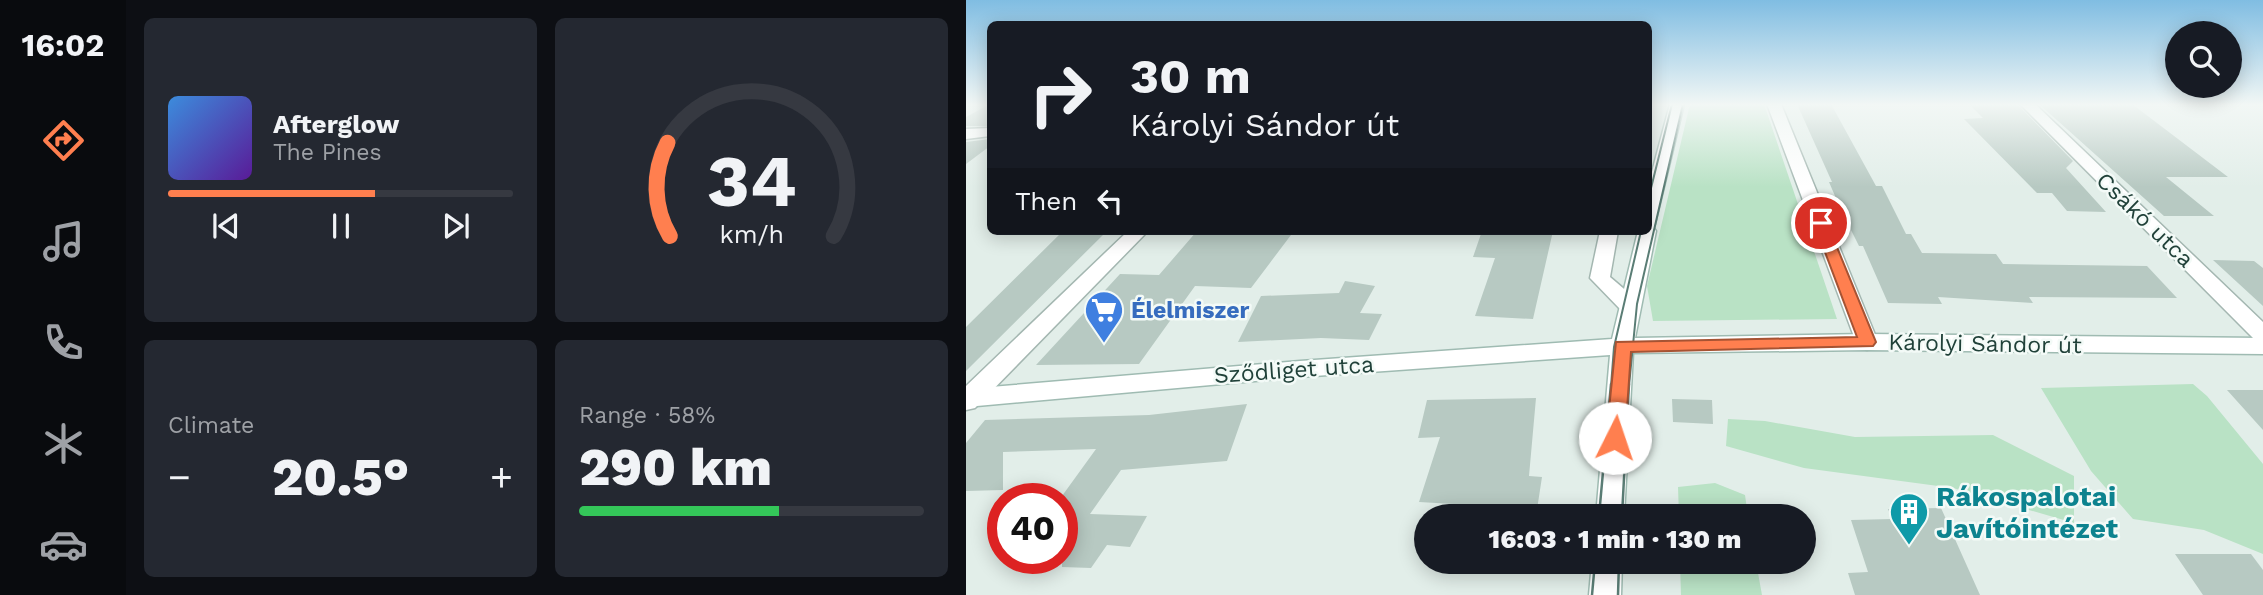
<!DOCTYPE html>
<html lang="en">
<head>
<meta charset="utf-8">
<style>
  :root { --surface:#171b24; --page:#242831; --text:#f1f3f6; --muted:#9ea1a6; --line:#363941; --accent:#ff7f4f }
  body { margin:0; font-family:"Work Sans",sans-serif; background:var(--page); color:var(--text); height:100vh; display:flex; flex-direction:column; font-size:26px; white-space:nowrap }
  * { box-sizing:border-box; margin:0 }
  p { font-size:23px; color:var(--muted) }
  .icon { flex:none; width:38px; height:38px; fill:none; stroke:currentColor; stroke-width:2; stroke-linecap:round; stroke-linejoin:round }
  .map { position:relative; flex:1; overflow:hidden }
  .details { display:flex; flex-direction:column; gap:18px; padding:18px; background:#0d0f14; width:840px }
  .details>* { flex:none }
  .banner { position:absolute; left:21px; top:21px; width:665px; height:214px; border-radius:10px; box-shadow:0 4px 18px #0003; background:#171b24; color:var(--text); overflow:hidden }
  .buttons { position:absolute; left:1199px; top:21px; display:grid; gap:14px }
  .buttons a { display:grid; place-items:center; width:77px; height:77px; border-radius:50%; background:var(--surface); box-shadow:0 4px 18px #0003; font-size:35px }
  .speed { position:absolute; left:21px; top:483px; display:flex; gap:14px; font-size:35px; font-weight:700; text-align:center }
  .speed>* { display:grid; place-content:center; width:91px; height:91px; border-radius:50%; background:var(--surface); box-shadow:0 4px 18px #0003; line-height:1 }
  .speed .limit { border:10px solid #d22; background:#fff; color:#111 }
  .pin { position:absolute; display:grid; place-items:center; width:60px; height:60px; color:#fff; margin:-30px; border:4px solid #fff; border-radius:50%; box-shadow:0 2px 7px #0007 }
  .me { position:absolute; width:77px; margin:-38px; rotate:4deg; stroke-linejoin:round; filter:drop-shadow(0 0 5px #0008) }
  .turn { display:flex; align-items:center; gap:24px; height:147px; padding:0 28px; font-size:32px }
  .turn .icon { width:91px; height:91px; stroke-width:2.5 }
  .turn b { display:block; font-size:49px; line-height:60px }
  .then { display:flex; align-items:center; height:66px; padding:0 28px; background:#0003; gap:14px; font-size:26px }
  .big { font-size:52px; font-weight:800; line-height:1.1 }
  .details .card { flex:1; display:flex; flex-direction:column; justify-content:center; gap:10px; min-width:0; padding:0 24px; border-radius:10px; background:var(--page) }
  .details .dial { align-items:center; gap:0 }
  .dial svg { height:182px; overflow:visible; fill:none; stroke:var(--line); stroke-width:7; stroke-linecap:round; text-anchor:middle }
  .dial text { fill:var(--text); stroke:none }
  .song { display:flex; align-items:center; gap:21px }
  .cover { width:84px; height:84px; border-radius:10px; background:linear-gradient(135deg,hsl(210 70% 55%),hsl(270 70% 35%)) }
  .played { height:7px; border-radius:4px; background:linear-gradient(90deg,var(--accent) 60%,var(--line) 60%) }
  .keys { display:flex; justify-content:space-around; direction:ltr }
  .heat { display:flex; justify-content:space-between; align-items:center; font-size:38px; direction:ltr }
  .charge { height:10px; border-radius:5px; background:linear-gradient(90deg,#34c759 58%,var(--line) 0) }
  .details .tiles { flex:1; display:grid; gap:18px; grid-template-columns:repeat(2,1fr) }
  .trip { position:absolute; left:448px; top:504px; width:402px; height:70px; border-radius:35px; background:var(--surface); box-shadow:0 4px 18px #0003; font-weight:800; line-height:70px; text-align:center }
  main { display:flex; flex:1; min-height:0 }
  .tabs { display:flex; flex-direction:column; width:126px; justify-content:space-around; align-items:center; background:#090b0e; color:var(--muted) }
  .tabs .icon { width:49px; height:49px }
  .tabs .selected { color:var(--accent) }
  .tabs b { font-size:32px; color:var(--text) }
  .map>svg:first-child { display:block }
  .green { fill:#b9e2c5 }
  .building { fill:#b7c9c2 }
  .lines { fill:none; stroke-linecap:round; stroke-linejoin:round }
  .street-casing { stroke:#a4b7b1; stroke-width:3 }
  .secondary-casing { stroke:#9fbbb2; stroke-width:3 }
  .street { fill:#fff; fill-rule:evenodd }
  .secondary { fill:#fff; fill-rule:evenodd }
  .tram-far1 { stroke:#5a7d75; stroke-width:2 }
  .tram { stroke:#5a7d75; stroke-width:2.5 }
  .route { fill:#ff7f4f; stroke:#a65333; stroke-width:2 }
  .labels { text-anchor:middle; dominant-baseline:central; stroke-width:5; stroke-linejoin:round; paint-order:stroke }
  .street-label { font-size:23px; fill:#204139; stroke:#f3faf7 }
  .shop-label { font-size:23px; font-weight:bold; fill:#366cbe; stroke:#f3faf7; text-anchor:start }
  .near-culture-label { font-size:28px; font-weight:bold; fill:#0d838f; stroke:#f3faf7; text-anchor:start }
</style>
</head>
<body>
<main>
<nav class="tabs">
<b>16:02</b>
<svg class="icon selected" aria-label="directions" viewBox="0 0 24 24"><path d="M12 3l9 9-9 9-9-9zM9 14v-3h6M13 9l2 2-2 2"/></svg>
<svg class="icon" aria-label="music" viewBox="0 0 24 24"><path d="M9 18V5l10-2v13"/><circle cx="6" cy="18" r="3"/><circle cx="16" cy="16" r="3"/></svg>
<svg class="icon" aria-label="phone" viewBox="0 0 24 24"><path d="M5 4h4l2 5-3 2q2 4 5 5l2-3 5 2v4C11 20 4 13 5 4z"/></svg>
<svg class="icon" aria-label="climate" viewBox="0 0 24 24"><path d="M12 3v18M4 7l16 10M4 17L20 7"/></svg>
<svg class="icon" aria-label="car" viewBox="0 0 24 24"><path d="M5 17H2v-5l4-1 3-4h7l3 4 3 1v5h-3M9 17h6M6 11h13"/><circle cx="7" cy="17" r="2"/><circle cx="17" cy="17" r="2"/></svg>
</nav>
<section class="details">
<div class="tiles">
<div class="card">
<div class="song"><i class="cover"></i><div><b>Afterglow</b><p>The Pines</p></div></div>
<div class="played"></div>
<div class="keys"><svg class="icon" aria-label="previous" viewBox="0 0 24 24"><path d="M18 5L8 12l10 7zM5 5v14"/></svg><svg class="icon" aria-label="pause" viewBox="0 0 24 24"><path d="M8 5v14M16 5v14"/></svg><svg class="icon" aria-label="next" viewBox="0 0 24 24"><path d="M6 5l10 7-10 7zM19 5v14"/></svg></div>
</div>
<div class="card dial"><svg viewBox="0 0 100 80">
<path d="M14 69A42 42 0 1 1 86 69"/>
<path d="M14 69A42 42 0 0 1 13 28" stroke="#ff7f4f"/>
<text x="50" y="56" font-size="32" font-weight="700">34</text>
<text x="50" y="72" font-size="11">km/h</text>
</svg></div>
<div class="card"><p>Climate</p>
<div class="heat"><a>−</a><b class="big">20.5°</b><a>+</a></div>
</div>
<div class="card"><p>Range · 58%</p><b class="big">290 km</b><div class="charge"></div></div>
</div>
</section>
<div class="map">
<svg width="1297" height="595" viewBox="0 0 1297 595">
  <rect width="100%" height="100%" fill="#e2eee9"/>
  <!-- green -->
  <path class="green" d="M 724,104 L 798,104 L 871,319 L 687,321 L 681,286 Z
    M 1227,384 L 1241,396 L 1297,464 L 1297,554 L 1238,530 L 1167,519 L 1125,471 L 1075,388 Z
    M 762,419 L 799,421 L 889,437 L 1027,435 L 1108,476 L 1108,523 L 987,488 L 838,468 L 760,446 Z
    M 749,483 L 779,495 L 782,516 L 713,516 L 712,487 Z
    M 714,562 L 790,562 L 796,595 L 715,595 Z"/>
  <!-- building -->
  <path class="building" d="M 24,104 L 24,126 L 0,126 L 0,117 Z
    M 831,104 L 865,104 L 910,186 L 916,186 L 940,234 L 945,234 L 956,253 L 1030,254 L 1037,264 L 1181,266 L 1211,298 L 1063,297 L 1067,303 L 972,297 L 976,304 L 922,303 L 897,246 L 893,246 L 875,210 L 863,182 L 866,182 Z
    M 1003,104 L 1051,104 L 1107,161 L 1100,168 L 1140,212 L 1101,211 L 1086,193 L 1071,193 L 998,119 L 1017,118 Z
    M 1073,104 L 1166,104 L 1262,177 L 1200,177 L 1248,216 L 1198,216 Z
    M 24,139 L 24,146 L 0,164 L 0,142 Z
    M 97,231 L 141,231 L 0,371 L 0,327 Z
    M 231,231 L 328,231 L 285,288 L 229,286 L 173,364 L 70,365 L 154,274 L 193,275 Z
    M 516,231 L 587,231 L 567,319 L 509,316 L 529,258 L 507,257 Z
    M 1247,260 L 1288,261 L 1297,268 L 1297,306 Z
    M 379,281 L 409,286 L 394,313 L 416,314 L 403,340 L 355,338 L 272,342 L 295,296 L 373,293 Z
    M 1261,390 L 1297,390 L 1297,430 Z
    M 570,398 L 563,476 L 576,477 L 570,516 L 485,516 L 488,504 L 453,502 L 474,437 L 452,438 L 461,400 Z
    M 706,399 L 746,400 L 747,424 L 707,422 Z
    M 281,404 L 261,461 L 155,470 L 124,514 L 181,516 L 164,547 L 141,545 L 125,568 L 96,567 L 96,496 L 130,449 L 37,452 L 37,490 L 0,491 L 0,443 L 19,420 L 183,415 Z
    M 975,508 L 1014,595 L 889,595 L 882,573 L 902,572 L 885,520 L 926,519 L 922,509 Z
    M 1209,554 L 1285,554 L 1297,570 L 1297,595 L 1237,595 Z"/>
  <g class="lines">
    <!-- street casing -->
    <g class="street-casing">
      <path id="street" d="M 801,104 L 815,104 L 912,342 L 909,347 L 901,350 L 893,347 L 890,342 Z
        M 1054,104 L 1069,104 L 1297,322 L 1297,342 L 1289,340 Z
        M 24,128 L 24,136 L 0,139 L 0,129 Z
        M 162,231 L 182,231 L 9,408 L 0,410 L 0,386 Z
        M 634,231 L 652,231 L 644,277 L 671,300 L 674,305 L 671,310 L 655,310 L 624,278 Z"/>
    </g>
    <!-- secondary casing -->
    <g class="secondary-casing">
      <path id="secondary" d="M 704,104 L 718,104 L 688,228 L 690,231 L 669,338 L 901,334 L 1297,338 L 1297,354 L 901,350 L 667,353 L 658,516 L 630,516 L 644,355 L 334,377 L 0,407 L 0,389 L 334,361 L 646,339 L 672,231 L 682,231 L 682,187 Z
        M 626,562 L 656,562 L 655,595 L 623,595 Z"/>
    </g>
    <!-- street -->
    <use href="#street" class="street"/>
    <!-- secondary -->
    <use href="#secondary" class="secondary"/>
    <!-- tram-far1 -->
    <path class="tram-far1" d="M 682,200 L 706,104
      M 645,386 L 648,347 L 675,231
      M 663,386 L 671,304 L 717,104"/>
    <!-- tram -->
    <path class="tram" d="M 633,516 L 645,384
      M 656,516 L 663,384
      M 626,595 L 629,562
      M 652,595 L 653,562"/>
  </g>
  <!-- sky -->
  <linearGradient id="sky" x2="0" y2="1"><stop stop-color="#80bde2"/><stop offset="0.56" stop-color="#f2f7f5"/><stop offset="1" stop-color="#f2f7f5" stop-opacity="0"/></linearGradient>
  <rect width="1297" height="187" fill="url(#sky)"/>
  <!-- route -->
  <path class="route" d="M 855,219 L 861,223 L 910,342 L 907,346 L 665,352 L 659,438 L 656,444 L 649,446 L 642,444 L 640,438 L 650,342 L 891,337 L 848,223 Z"/>
  <!-- icons -->
  <defs>
    <g id="supermarket-pin" transform="scale(2.0125)"><path d="M0 17L-7.5 6A9.5 9.5 0 1 1 7.5 6Z" fill="#3f7fe0" stroke="#f3faf7"/><path d="M-6-5.5h2.5l.6 2H6L4.5 2H-2.5L-4.4-4H-6ZM-1.5 3.2a1.3 1.3 0 1 0 .1 0ZM3 3.2a1.3 1.3 0 1 0 .1 0Z" fill="#fff"/></g>
    <g id="building-pin" transform="scale(2.0125)"><path d="M0 17L-7.5 6A9.5 9.5 0 1 1 7.5 6Z" fill="#0f9aa8" stroke="#f3faf7"/><path d="M-4-6H4V6H1V3H-1V6H-4ZM-2.5-4.3h1.7v1.8h-1.7ZM.8-4.3h1.7v1.8H.8ZM-2.5-1h1.7V.8h-1.7ZM.8-1h1.7V.8H.8Z" fill="#fff"/></g>
  </defs>
  <g fill-rule="evenodd">
    <use href="#supermarket-pin" x="138" y="310"/>
    <use href="#building-pin" x="943" y="512"/>
  </g>
  <g class="labels">
    <!-- street labels -->
    <g class="street-label">
      <text transform="translate(1179 220) rotate(44)">Csákó utca</text>
      <text transform="translate(1019 344) rotate(1)">Károlyi Sándor út</text>
      <text transform="translate(328 370) rotate(-4)">Sződliget utca</text>
    </g>
    <!-- shop labels -->
    <g class="shop-label">
      <text x="165" y="310">Élelmiszer</text>
    </g>
    <!-- near-culture labels -->
    <g class="near-culture-label">
      <text x="970" y="496">Rákospalotai<tspan x="970" dy="32">Javítóintézet</tspan></text>
    </g>
  </g>
</svg>
<div class="buttons">
<a><svg class="icon" aria-label="search" viewBox="0 0 24 24"><circle cx="10" cy="10" r="6"/><path d="M15 15l6 6"/></svg></a>
</div>
<div class="speed"><div class="limit">40</div></div>
<div class="pin" style="left:855px;top:223px;background:#d93025"><svg class="icon" aria-label="arrive" viewBox="0 0 24 24"><path d="M6 21V4h12l-3 4 3 4H6"/></svg></div>
<svg class="me" style="left:649px;top:438px" viewBox="-20 -20 40 40"><circle r="19" fill="#fff"/><path d="M0-13L10 11 0 6-10 11z" fill="#ff7f4f"/></svg>
<div class="trip">16:03 · 1 min · 130 m</div>
<div class="banner">
<div class="turn"><svg class="icon" aria-label="right" viewBox="0 0 24 24"><path d="M7 20v-9h11M14 6l5 5-5 5"/></svg><div><b>30 m</b>Károlyi Sándor út</div></div>
<div class="then">Then<svg class="icon" aria-label="left" viewBox="0 0 24 24"><path d="M17 20v-9H6M10 6l-5 5 5 5"/></svg></div>
</div>
</div>
</main>
</body>
</html>
